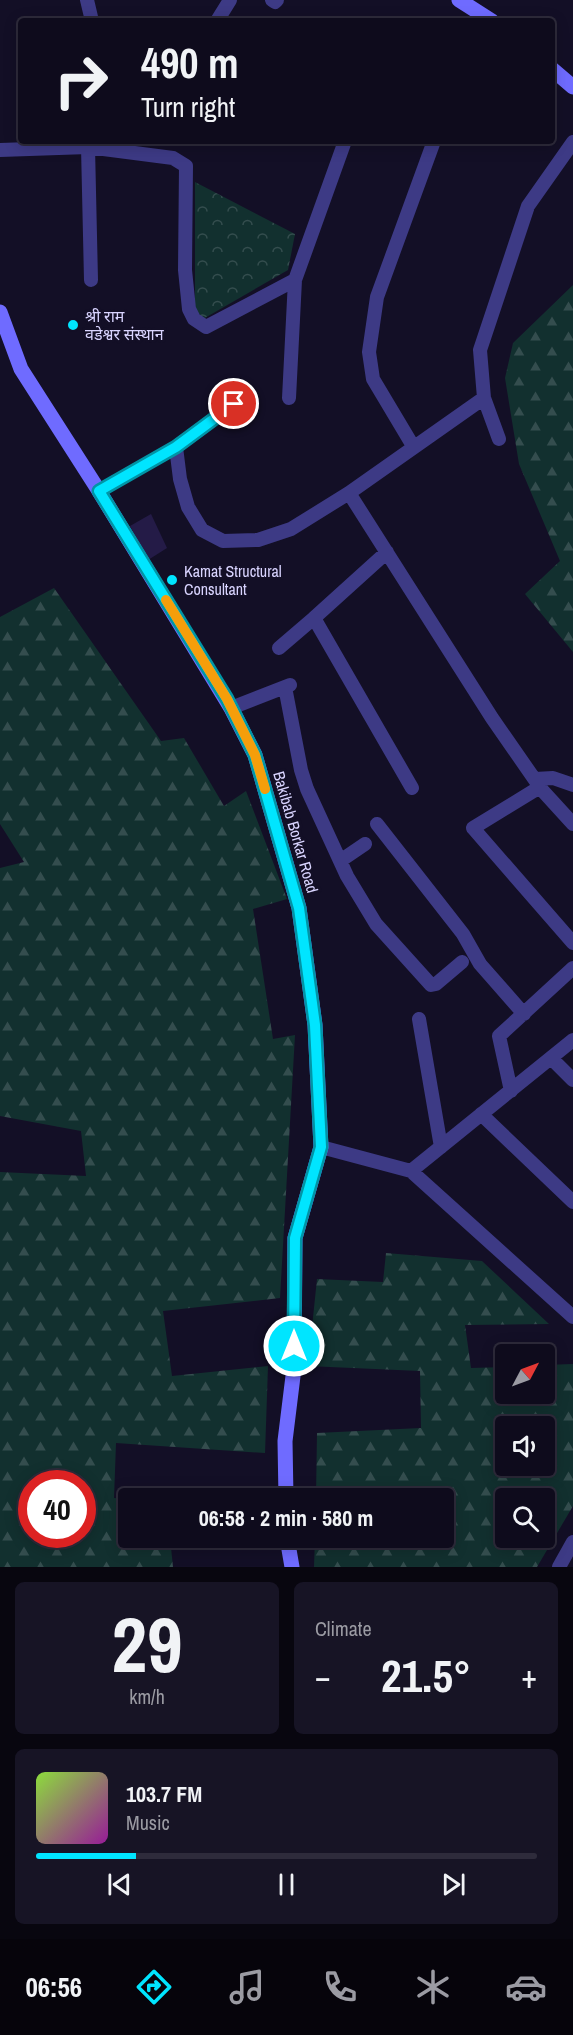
<!DOCTYPE html>
<html lang="en">
<head>
<meta charset="utf-8">
<style>
  :root { --surface:#0e0b1c; --page:#171425; --text:#f1f3f6; --muted:#9b9ba3; --line:#2e2b3b; --accent:#00e5ff }
  body { margin:0; font-family:"Archivo Narrow","Noto Sans Devanagari",sans-serif; background:var(--page); color:var(--text); height:100vh; display:flex; flex-direction:column; font-size:22px; white-space:nowrap }
  * { box-sizing:border-box; margin:0 }
  p { font-size:20px; color:var(--muted) }
  .icon { flex:none; width:33px; height:33px; fill:none; stroke:currentColor; stroke-width:2; stroke-linecap:round; stroke-linejoin:round }
  .map { position:relative; height:1567px; overflow:hidden }
  .side { display:flex; flex-direction:column; gap:15px; padding:15px; background:#08060f; flex:1 }
  .side>* { flex:none }
  .banner { position:absolute; left:18px; top:18px; width:537px; height:126px; border-radius:6px; box-shadow:0 3px 15px #0003,0 0 0 2px var(--line); background:#0e0b1c; color:var(--text); overflow:hidden }
  .needle { width:39px; rotate:49deg }
  .fabs { position:absolute; left:495px; top:1344px; display:grid; gap:12px }
  .fabs a { display:grid; place-items:center; width:60px; height:60px; border-radius:6px; background:var(--surface); box-shadow:0 3px 15px #0003,0 0 0 2px var(--line); font-size:30px }
  .speed { position:absolute; left:18px; top:1470px; display:flex; gap:12px; font-size:30px; font-weight:700; text-align:center }
  .speed>* { display:grid; place-content:center; width:78px; height:78px; border-radius:50%; background:var(--surface); box-shadow:0 3px 15px #0003,0 0 0 2px var(--line); line-height:1 }
  .speed .limit { border:9px solid #d22; background:#fff; color:#111 }
  .pin { position:absolute; display:grid; place-items:center; width:51px; height:51px; color:#fff; margin:-26px; border:3px solid #fff; border-radius:50%; box-shadow:0 2px 6px #0007 }
  .me { position:absolute; width:66px; margin:-33px; rotate:0deg; stroke-linejoin:round; filter:drop-shadow(0 0 4px #0008) }
  .turn { display:flex; align-items:center; gap:21px; height:126px; padding:0 24px; font-size:27px }
  .turn .icon { width:78px; height:78px; stroke-width:2.5 }
  .turn b { display:block; font-size:42px; line-height:51px }
  .big { font-size:45px; font-weight:800; line-height:1.1 }
  .side .card { flex:1; display:flex; flex-direction:column; justify-content:center; gap:9px; min-width:0; padding:0 21px; border-radius:9px; background:var(--page) }
  .side .dial { align-items:center; gap:0 }
  .dial b { font-size:78px; line-height:1 }
  .song { display:flex; align-items:center; gap:18px }
  .cover { width:72px; height:72px; border-radius:9px; background:linear-gradient(135deg,hsl(90 70% 55%),hsl(300 70% 35%)) }
  .played { height:6px; border-radius:3px; background:linear-gradient(90deg,var(--accent) 20%,var(--line) 20%) }
  .keys { display:flex; justify-content:space-around; direction:ltr }
  .heat { display:flex; justify-content:space-between; align-items:center; font-size:33px; direction:ltr }
  .side .tiles { flex:1; display:grid; gap:15px; grid-template-columns:1fr 1fr }
  .card:last-child { grid-column:span 2 }
  .trip { position:absolute; left:118px; top:1488px; width:336px; height:60px; border-radius:6px; background:var(--surface); box-shadow:0 3px 15px #0003,0 0 0 2px var(--line); font-weight:800; line-height:60px; text-align:center }
  .tab-bar { display:flex; height:96px; justify-content:space-around; align-items:center; background:#06040b; color:var(--muted) }
  .tab-bar .icon { width:42px; height:42px }
  .tab-bar .current { color:var(--accent) }
  .tab-bar b { font-size:27px; color:var(--text) }
  .map>svg:first-child { display:block }
  .forest { fill:url(#forest-firs); fill-rule:evenodd }
  .park { fill:url(#park-crowns) }
  .building { fill:#241b47 }
  .lines { fill:none; stroke-linecap:round; stroke-linejoin:round }
  .street { stroke:#3d3a85; stroke-width:14 }
  .secondary { stroke:#6f6bff; stroke-width:15 }
  .route-casing { stroke:#0095a6; stroke-width:15 }
  .route { stroke:#00e5ff; stroke-width:10 }
  .slow { stroke:#f59e0b; stroke-width:10 }
  .poi-dot { fill:#00e5ff; stroke:#130f26; stroke-width:2 }
  .labels { text-anchor:middle; dominant-baseline:central; stroke-width:6; stroke-linejoin:round; paint-order:stroke }
  .poi-label { font-size:16px; fill:#d9d4ff; stroke:#130f26; text-anchor:start }
  .street-label { font-size:16px; fill:#d9d4ff; stroke:#130f26 }
</style>
</head>
<body>
<div class="map">
<svg width="573" height="1567" viewBox="0 0 573 1567">
  <defs>
    <pattern id="forest-firs" width="22" height="20" patternUnits="userSpaceOnUse" patternTransform="scale(1.5)"><rect width="22" height="20" fill="#12302f"/><path d="M5 1l3.5 6h-7zM16 11l3.5 6h-7z" fill="#344d4e"/></pattern>
    <pattern id="park-crowns" width="20" height="18" patternUnits="userSpaceOnUse" patternTransform="scale(1.5)"><rect width="20" height="18" fill="#12302f"/><path d="M2 6a3 3 0 1 1 6 0M12 15a3 3 0 1 1 6 0" fill="none" stroke="#344d4e"/></pattern>
  </defs>
  <rect width="100%" height="100%" fill="#130f26"/>
  <!-- forest -->
  <path class="forest" d="M 573,285 L 573,652 L 525,594 L 560,561 L 519,464 L 505,378 L 513,343 Z
    M 54,588 L 161,741 L 184,738 L 224,806 L 246,791 L 287,899 L 253,909 L 273,1039 L 295,1035 L 280,1298 L 163,1311 L 172,1376 L 268,1366 L 265,1453 L 116,1443 L 114,1498 L 129,1499 L 129,1538 L 170,1538 L 173,1567 L 0,1567 L 0,1172 L 86,1176 L 81,1131 L 0,1116 L 0,868 L 24,862 L 0,824 L 0,617 ZM 32,1484 L 82,1484 L 82,1534 L 32,1534 Z
    M 386,1253 L 482,1261 L 549,1324 L 465,1325 L 471,1368 L 505,1367 L 506,1394 L 544,1394 L 545,1365 L 573,1364 L 573,1506 L 537,1567 L 314,1567 L 315,1538 L 444,1538 L 444,1498 L 316,1498 L 317,1433 L 421,1428 L 420,1371 L 308,1366 L 317,1279 L 383,1282 ZM 506,1426 L 544,1426 L 544,1466 L 506,1466 ZM 506,1498 L 544,1498 L 544,1538 L 506,1538 Z"/>
  <!-- park -->
  <path class="park" d="M 195,182 L 295,234 L 288,270 L 203,319 L 195,310 Z"/>
  <!-- building -->
  <path class="building" d="M 151,514 L 167,548 L 148,560 L 130,526 Z"/>
  <g class="lines">
    <!-- street -->
    <path class="street" d="M 87,0 L 92,21
      M 272,0 L 275,2 L 277,0
      M 217,21 L 230,0
      M 88,147 L 91,280
      M 0,150 L 88,147 L 173,158 L 186,166 L 185,270 L 189,309 L 194,319 L 206,327 L 295,280
      M 289,398 L 295,280 L 345,141
      M 499,439 L 484,398 L 480,350 L 528,206 L 573,142
      M 413,446 L 373,379 L 369,352 L 377,297 L 434,141
      M 176,447 L 180,479 L 188,507 L 202,530 L 223,541 L 258,540 L 291,529 L 349,493 L 492,718 L 542,790 L 573,824
      M 99,491 L 176,447 L 234,404
      M 349,493 L 484,398
      M 387,552 L 314,618 L 412,788
      M 279,648 L 314,618
      M 285,687 L 301,770 L 307,789 L 347,876 L 376,924 L 431,985 L 436,984 L 462,962
      M 231,708 L 290,685
      M 535,779 L 553,778 L 573,785
      M 540,787 L 473,828 L 573,943
      M 377,824 L 463,934 L 480,964 L 524,1014
      M 340,861 L 365,844
      M 419,1019 L 441,1147
      M 551,1058 L 573,1080
      M 511,1091 L 499,1036 L 573,968
      M 481,1114 L 573,1202
      M 321,1147 L 411,1171 L 573,1317
      M 411,1171 L 573,1040
      M 559,1567 L 573,1542"/>
    <!-- secondary -->
    <path class="secondary" d="M 459,0 L 492,21
      M 552,69 L 573,87
      M 0,312 L 21,369 L 99,491 L 231,708 L 255,755 L 299,908 L 315,1025 L 321,1147 L 295,1238 L 294,1368 L 285,1441 L 286,1498
      M 287,1538 L 292,1567"/>
  </g>
  <g class="lines">
    <!-- route casing -->
    <g class="route-casing">
      <path id="route" d="M 234,404 L 176,447 L 99,491 L 227,699 L 255,755 L 299,908 L 315,1025 L 321,1147 L 295,1238 L 294,1346"/>
    </g>
    <!-- route -->
    <use href="#route" class="route"/>
    <!-- slow -->
    <path class="slow" d="M 166,600 L 227,699 L 255,755 L 265,789"/>
  </g>
  <!-- markers -->
  <g class="poi-dot">
    <circle cx="73" cy="325" r="6"/>
    <circle cx="172" cy="580" r="6"/>
  </g>
  <g class="labels">
    <!-- poi labels -->
    <g class="poi-label">
      <text x="85" y="316">श्री राम<tspan x="85" dy="18">वडेश्वर संस्थान</tspan></text>
      <text x="184" y="571">Kamat Structural<tspan x="184" dy="18">Consultant</tspan></text>
    </g>
    <!-- street labels -->
    <g class="street-label">
      <text transform="translate(296 832) rotate(74)">Bakibab Borkar Road</text>
    </g>
  </g>
</svg>
<div class="fabs">
<a><svg class="needle" viewBox="-14 -14 28 28"><path d="M0-13l5 13h-10z" fill="#e53935"/><path d="M0 13l5-13h-10z" fill="#9b9ba3"/></svg></a>
<a><svg class="icon" aria-label="sound" viewBox="0 0 24 24"><path d="M4 9h4l5-4v14l-5-4H4zM17 9q2 3 0 6"/></svg></a>
<a><svg class="icon" aria-label="search" viewBox="0 0 24 24"><circle cx="10" cy="10" r="6"/><path d="M15 15l6 6"/></svg></a>
</div>
<div class="speed"><div class="limit">40</div></div>
<div class="pin" style="left:234px;top:404px;background:#d93025"><svg class="icon" aria-label="arrive" viewBox="0 0 24 24"><path d="M6 21V4h12l-3 4 3 4H6"/></svg></div>
<svg class="me" style="left:294px;top:1346px" viewBox="-20 -20 40 40"><circle r="17" fill="#00e5ff" stroke="#fff" stroke-width="3"/><path d="M0-11L8 9 0 5-8 9z" fill="#fff"/></svg>
<div class="trip">06:58 · 2 min · 580 m</div>
<div class="banner">
<div class="turn"><svg class="icon" aria-label="right" viewBox="0 0 24 24"><path d="M7 20v-9h11M14 6l5 5-5 5"/></svg><div><b>490 m</b>Turn right</div></div>
</div>
</div>
<section class="side">
<div class="tiles">
<div class="card dial"><b>29</b><p>km/h</p></div>
<div class="card"><p>Climate</p>
<div class="heat"><a>−</a><b class="big">21.5°</b><a>+</a></div>
</div>
<div class="card">
<div class="song"><i class="cover"></i><div><b>103.7 FM</b><p>Music</p></div></div>
<div class="played"></div>
<div class="keys"><svg class="icon" aria-label="previous" viewBox="0 0 24 24"><path d="M18 5L8 12l10 7zM5 5v14"/></svg><svg class="icon" aria-label="pause" viewBox="0 0 24 24"><path d="M8 5v14M16 5v14"/></svg><svg class="icon" aria-label="next" viewBox="0 0 24 24"><path d="M6 5l10 7-10 7zM19 5v14"/></svg></div>
</div>
</div>
</section>
<nav class="tab-bar">
<b>06:56</b>
<svg class="icon current" aria-label="directions" viewBox="0 0 24 24"><path d="M12 3l9 9-9 9-9-9zM9 14v-3h6M13 9l2 2-2 2"/></svg>
<svg class="icon" aria-label="music" viewBox="0 0 24 24"><path d="M9 18V5l10-2v13"/><circle cx="6" cy="18" r="3"/><circle cx="16" cy="16" r="3"/></svg>
<svg class="icon" aria-label="phone" viewBox="0 0 24 24"><path d="M5 4h4l2 5-3 2q2 4 5 5l2-3 5 2v4C11 20 4 13 5 4z"/></svg>
<svg class="icon" aria-label="climate" viewBox="0 0 24 24"><path d="M12 3v18M4 7l16 10M4 17L20 7"/></svg>
<svg class="icon" aria-label="car" viewBox="0 0 24 24"><path d="M5 17H2v-5l4-1 3-4h7l3 4 3 1v5h-3M9 17h6M6 11h13"/><circle cx="7" cy="17" r="2"/><circle cx="17" cy="17" r="2"/></svg>
</nav>
</body>
</html>
